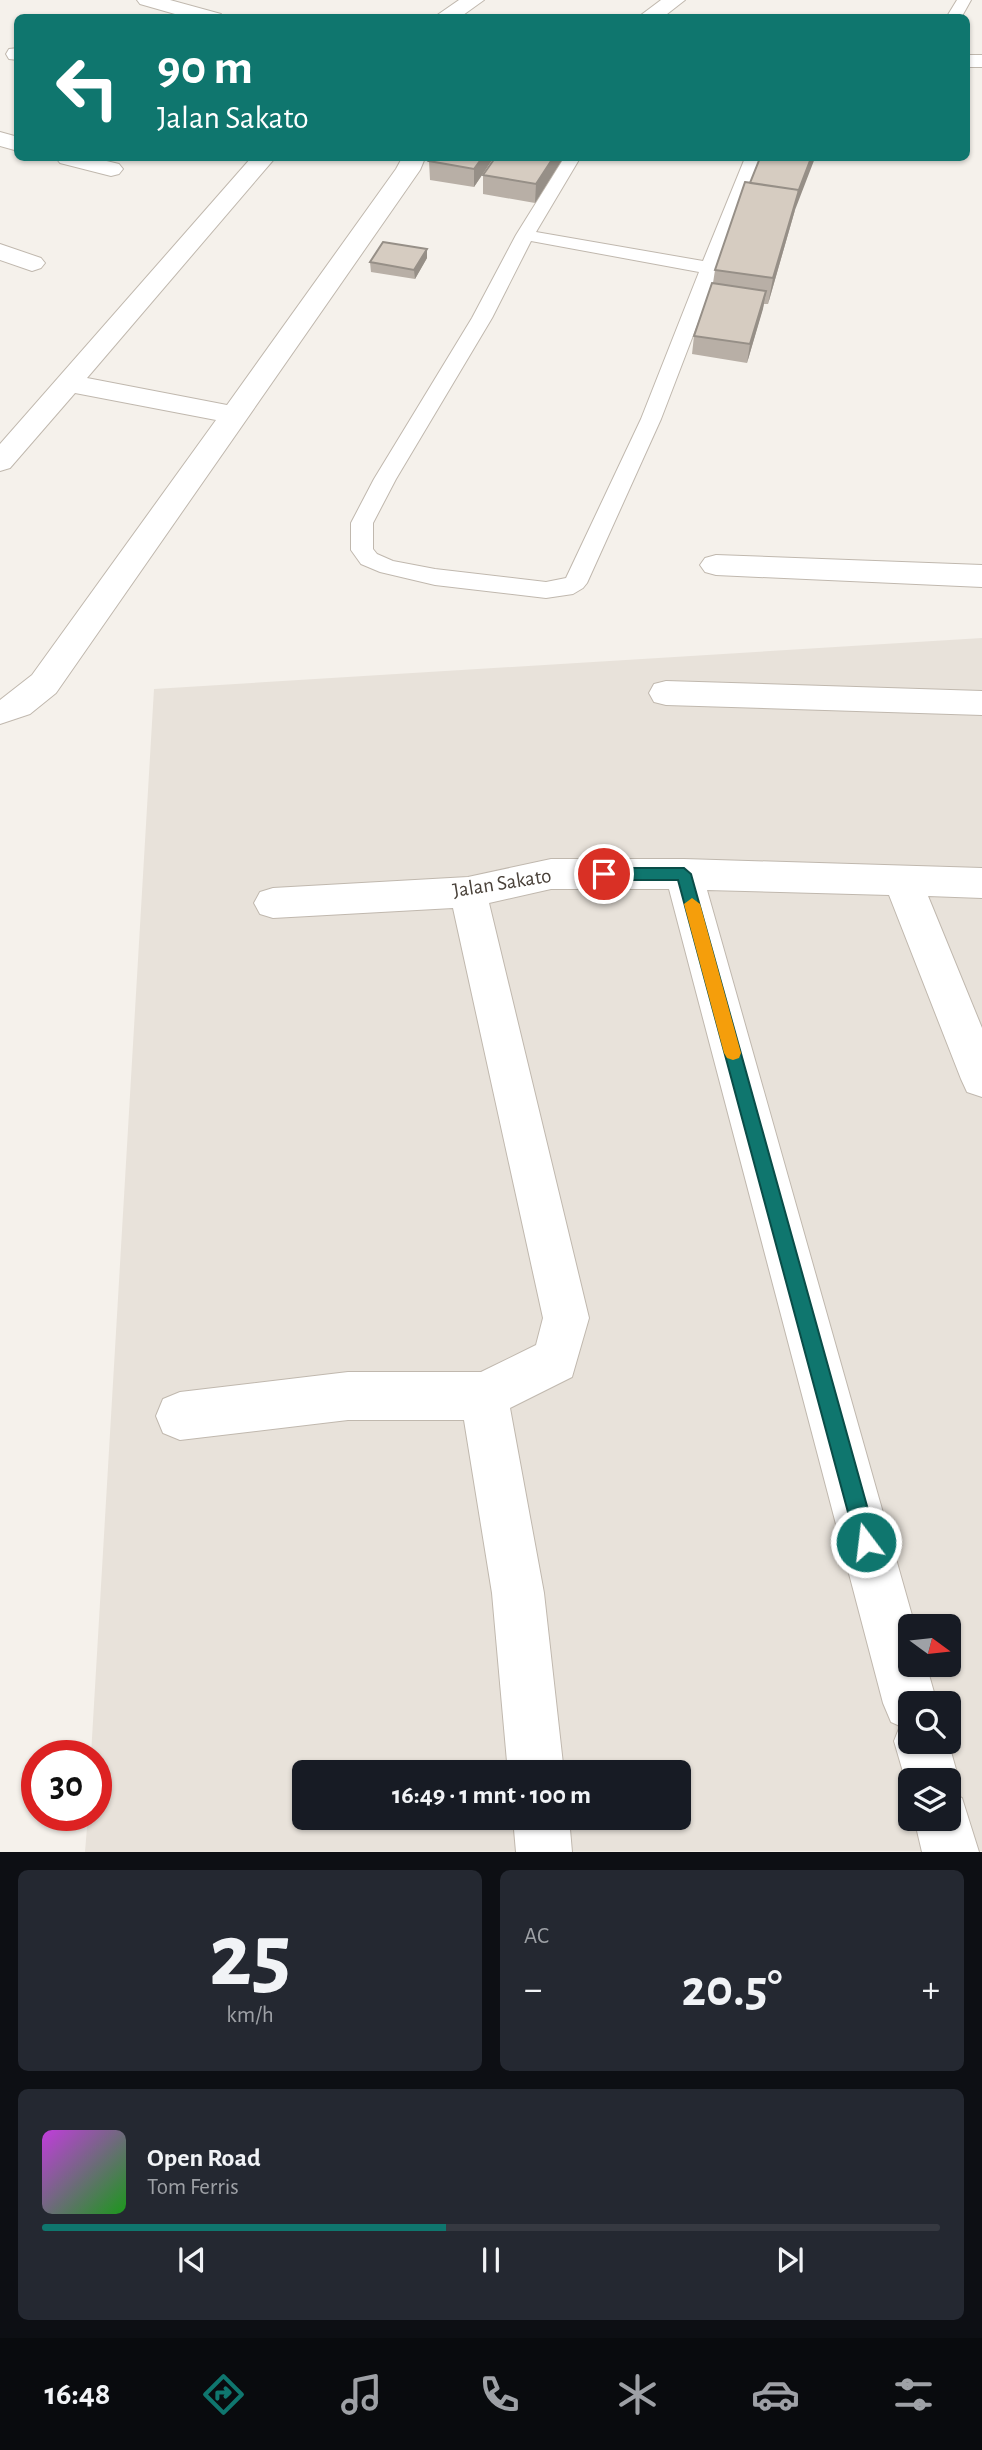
<!DOCTYPE html>
<html lang="id">
<head>
<meta charset="utf-8">
<style>
  :root { --surface:#171b24; --page:#242831; --text:#f1f3f6; --muted:#9ea1a6; --line:#363941; --accent:#0f766e }
  body { margin:0; font-family:"Alegreya Sans",sans-serif; background:var(--page); color:var(--text); height:100vh; display:flex; flex-direction:column; font-size:26px; white-space:nowrap }
  * { box-sizing:border-box; margin:0 }
  p { font-size:23px; color:var(--muted) }
  .icon { flex:none; width:38px; height:38px; fill:none; stroke:currentColor; stroke-width:2; stroke-linecap:round; stroke-linejoin:round }
  .map { position:relative; height:1852px; overflow:hidden }
  .panel { display:flex; flex-direction:column; gap:18px; padding:18px; background:#0d0f14; flex:1 }
  .panel>* { flex:none }
  .guide { position:absolute; left:14px; top:14px; width:956px; height:147px; border-radius:10px; box-shadow:0 2px 5px #0004; background:#0f766e; color:#fff; overflow:hidden }
  .needle { width:46px; rotate:105deg }
  .fabs { position:absolute; left:898px; top:1614px; display:grid; gap:14px }
  .fabs a { display:grid; place-items:center; width:63px; height:63px; border-radius:10px; background:var(--surface); box-shadow:0 2px 5px #0004; font-size:35px }
  .speed { position:absolute; left:21px; top:1740px; display:flex; gap:14px; font-size:35px; font-weight:700; text-align:center }
  .speed>* { display:grid; place-content:center; width:91px; height:91px; border-radius:50%; background:var(--surface); box-shadow:0 2px 5px #0004; line-height:1 }
  .speed .limit { border:10px solid #d22; background:#fff; color:#111 }
  .pin { position:absolute; display:grid; place-items:center; width:60px; height:60px; color:#fff; margin:-30px; border:4px solid #fff; border-radius:50%; box-shadow:0 2px 7px #0007 }
  .me { position:absolute; width:77px; margin:-38px; rotate:345deg; stroke-linejoin:round; filter:drop-shadow(0 0 5px #0008) }
  .turn { display:flex; align-items:center; gap:24px; height:147px; padding:0 28px; font-size:32px }
  .turn .icon { width:91px; height:91px; stroke-width:2.5 }
  .turn b { display:block; font-size:49px; line-height:60px }
  .big { font-size:52px; font-weight:700; line-height:1.1 }
  .panel .card { flex:1; display:flex; flex-direction:column; justify-content:center; gap:10px; min-width:0; padding:0 24px; border-radius:10px; background:var(--page) }
  .panel .dial { align-items:center; gap:0 }
  .dial b { font-size:91px; line-height:1 }
  .song { display:flex; align-items:center; gap:21px }
  .cover { width:84px; height:84px; border-radius:10px; background:linear-gradient(135deg,hsl(290 70% 55%),hsl(120 70% 35%)) }
  .played { height:7px; border-radius:4px; background:linear-gradient(90deg,var(--accent) 45%,var(--line) 45%) }
  .keys { display:flex; justify-content:space-around; direction:ltr }
  .heat { display:flex; justify-content:space-between; align-items:center; font-size:38px; direction:ltr }
  .panel .tiles { flex:1; display:grid; gap:18px; grid-template-columns:1fr 1fr }
  .card:last-child { grid-column:span 2 }
  .trip { position:absolute; left:292px; top:1760px; width:399px; height:70px; border-radius:10px; background:var(--surface); box-shadow:0 2px 5px #0004; font-weight:700; line-height:70px; text-align:center }
  .tabs { display:flex; height:112px; justify-content:space-around; align-items:center; background:#090b0e; color:var(--muted) }
  .tabs .icon { width:49px; height:49px }
  .tabs .on { color:var(--accent) }
  .tabs b { font-size:32px; color:var(--text) }
  .map>svg:first-child { display:block }
  .residential { fill:#e8e2da; fill-rule:evenodd }
  .lines { fill:none; stroke-linecap:round; stroke-linejoin:round }
  .lane-casing { stroke:#c0b8ae; stroke-width:2 }
  .street-casing { stroke:#c0b8ae; stroke-width:2 }
  .lane { fill:#fff; fill-rule:evenodd }
  .street { fill:#fff; fill-rule:evenodd }
  .wall { fill:#b8afa6 }
  .shaded-wall { fill:#968f87 }
  .building { fill:#d6ccc1; stroke:#968f87; stroke-width:2 }
  .route { fill:#0f766e; stroke:#0a4d48; stroke-width:2 }
  .slow { fill:#f59e0b }
  .labels { text-anchor:middle; dominant-baseline:central; stroke-width:5; stroke-linejoin:round; paint-order:stroke }
  .street-label { font-size:21px; fill:#494139; stroke:#fff }
</style>
</head>
<body>
<div class="map">
<svg width="982" height="1852" viewBox="0 0 982 1852">
  <rect width="100%" height="100%" fill="#f5f1eb"/>
  <!-- residential -->
  <path class="residential" d="M 982,638 L 982,1851 L 85,1852 L 88,1815 L 96,1815 L 96,1755 L 91,1755 L 154,689 ZM 910,1626 L 948,1626 L 948,1664 L 910,1664 ZM 910,1703 L 948,1703 L 948,1741 L 910,1741 ZM 304,1773 L 679,1773 L 679,1818 L 304,1818 ZM 910,1780 L 948,1780 L 948,1818 L 910,1818 Z"/>
  <g class="lines">
    <!-- lane casing -->
    <g class="lane-casing">
      <path id="lane" d="M 957,0 L 971,0 L 961,18 L 946,18 Z
        M 564,158 L 580,158 L 536,232 L 703,261 L 745,158 L 761,158 L 661,419 L 587,583 L 583,588 L 573,594 L 546,598 L 435,585 L 380,572 L 361,564 L 351,550 L 351,523 L 374,479 L 472,318 L 516,235 ZM 531,241 L 699,272 L 641,419 L 566,578 L 546,582 L 435,569 L 393,561 L 377,554 L 373,549 L 373,523 L 396,479 L 492,318 Z"/>
    </g>
    <!-- street casing -->
    <g class="street-casing">
      <path id="street" d="M 137,0 L 170,0 L 221,14 L 224,18 L 189,18 L 140,4 Z
        M 459,0 L 484,0 L 459,18 L 433,18 Z
        M 661,0 L 685,0 L 662,18 L 637,18 Z
        M 18,48 L 18,60 L 9,59 L 6,54 L 9,49 Z
        M 966,55 L 982,55 L 982,67 L 966,67 Z
        M 0,132 L 18,137 L 18,151 L 0,146 Z
        M 56,158 L 94,158 L 119,164 L 123,169 L 119,174 L 111,176 L 60,163 Z
        M 251,158 L 275,158 L 87,378 L 227,405 L 396,169 L 402,158 L 425,158 L 420,170 L 56,693 L 30,714 L 0,724 L 0,700 L 32,675 L 216,420 L 75,393 L 10,468 L 0,471 L 0,444 Z
        M 0,244 L 41,258 L 45,263 L 41,268 L 32,271 L 0,260 Z
        M 716,555 L 982,565 L 982,587 L 716,575 L 705,572 L 700,565 L 705,558 Z
        M 666,681 L 982,691 L 982,715 L 666,705 L 654,702 L 649,693 L 654,684 Z
        M 551,859 L 684,859 L 982,868 L 982,898 L 928,896 L 982,1028 L 982,1097 L 967,1092 L 961,1079 L 889,895 L 707,890 L 915,1626 L 910,1626 L 910,1664 L 926,1664 L 937,1703 L 910,1703 L 910,1741 L 948,1741 L 959,1780 L 953,1794 L 962,1798 L 979,1852 L 922,1852 L 914,1818 L 948,1818 L 948,1780 L 910,1780 L 910,1796 L 894,1741 L 900,1726 L 891,1722 L 883,1703 L 669,889 L 551,889 L 489,903 L 589,1318 L 572,1377 L 510,1408 L 544,1593 L 564,1773 L 508,1773 L 492,1593 L 464,1420 L 348,1420 L 180,1440 L 163,1433 L 156,1416 L 163,1399 L 180,1392 L 348,1372 L 481,1372 L 536,1345 L 543,1318 L 453,908 L 273,918 L 260,914 L 254,903 L 260,892 L 273,888 L 468,877 Z
        M 513,1818 L 569,1818 L 572,1852 L 516,1852 Z"/>
    </g>
    <!-- lane -->
    <use href="#lane" class="lane"/>
    <!-- street -->
    <use href="#street" class="street"/>
  </g>
  <!-- wall -->
  <path class="wall" d="M 495,158 L 563,158 L 535,203 L 483,194 L 483,175 Z
    M 492,160 L 474,187 L 430,180 L 429,161 Z
    M 795,210 L 768,304 L 764,304 L 747,363 L 692,354 L 694,336 L 713,283 L 715,270 Z
    M 427,249 L 427,258 L 415,279 L 371,272 L 370,262 Z"/>
  <!-- shaded-wall -->
  <path class="shaded-wall" d="M 482,158 L 492,158 L 492,160 L 474,187 L 474,169 Z
    M 553,158 L 563,158 L 535,203 L 536,184 Z
    M 811,158 L 815,158 L 795,210 L 768,304 L 773,278 L 799,190 Z
    M 427,249 L 427,258 L 415,279 L 414,270 Z
    M 766,291 L 763,309 L 747,363 L 750,344 Z"/>
  <!-- building -->
  <path class="building" d="M 432,158 L 482,158 L 474,169 L 429,161 Z
    M 495,158 L 553,158 L 536,184 L 483,175 Z
    M 760,158 L 811,158 L 798,192 L 799,190 L 750,183 Z
    M 745,182 L 799,190 L 773,278 L 715,270 Z
    M 383,242 L 427,249 L 414,270 L 370,262 Z
    M 712,283 L 766,291 L 750,344 L 694,336 Z"/>
  <!-- route -->
  <path class="route" d="M 604,868 L 684,868 L 691,874 L 877,1542 L 874,1550 L 866,1553 L 859,1550 L 856,1542 L 678,880 L 604,880 L 597,874 Z"/>
  <!-- slow -->
  <path class="slow" d="M 692,898 L 700,904 L 741,1053 L 739,1058 L 733,1060 L 727,1058 L 724,1053 L 684,904 Z"/>
  <g class="labels">
    <!-- street labels -->
    <g class="street-label">
      <text transform="translate(502 883) rotate(-9)">Jalan Sakato</text>
    </g>
  </g>
</svg>
<div class="fabs">
<a><svg class="needle" viewBox="-14 -14 28 28"><path d="M0-13l5 13h-10z" fill="#e53935"/><path d="M0 13l5-13h-10z" fill="#9ea1a6"/></svg></a>
<a><svg class="icon" aria-label="search" viewBox="0 0 24 24"><circle cx="10" cy="10" r="6"/><path d="M15 15l6 6"/></svg></a>
<a><svg class="icon" aria-label="layers" viewBox="0 0 24 24"><path d="M12 4l9 5-9 5-9-5zM3 14l9 5 9-5"/></svg></a>
</div>
<div class="speed"><div class="limit">30</div></div>
<div class="pin" style="left:604px;top:874px;background:#d93025"><svg class="icon" aria-label="arrive" viewBox="0 0 24 24"><path d="M6 21V4h12l-3 4 3 4H6"/></svg></div>
<svg class="me" style="left:866px;top:1542px" viewBox="-20 -20 40 40"><circle r="17" fill="#0f766e" stroke="#fff" stroke-width="3"/><path d="M0-11L8 9 0 5-8 9z" fill="#fff"/></svg>
<div class="trip">16:49 · 1 mnt · 100 m</div>
<div class="guide">
<div class="turn"><svg class="icon" aria-label="left" viewBox="0 0 24 24"><path d="M17 20v-9H6M10 6l-5 5 5 5"/></svg><div><b>90 m</b>Jalan Sakato</div></div>
</div>
</div>
<section class="panel">
<div class="tiles">
<div class="card dial"><b>25</b><p>km/h</p></div>
<div class="card"><p>AC</p>
<div class="heat"><a>−</a><b class="big">20.5°</b><a>+</a></div>
</div>
<div class="card">
<div class="song"><i class="cover"></i><div><b>Open Road</b><p>Tom Ferris</p></div></div>
<div class="played"></div>
<div class="keys"><svg class="icon" aria-label="previous" viewBox="0 0 24 24"><path d="M18 5L8 12l10 7zM5 5v14"/></svg><svg class="icon" aria-label="pause" viewBox="0 0 24 24"><path d="M8 5v14M16 5v14"/></svg><svg class="icon" aria-label="next" viewBox="0 0 24 24"><path d="M6 5l10 7-10 7zM19 5v14"/></svg></div>
</div>
</div>
</section>
<nav class="tabs">
<b>16:48</b>
<svg class="icon on" aria-label="directions" viewBox="0 0 24 24"><path d="M12 3l9 9-9 9-9-9zM9 14v-3h6M13 9l2 2-2 2"/></svg>
<svg class="icon" aria-label="music" viewBox="0 0 24 24"><path d="M9 18V5l10-2v13"/><circle cx="6" cy="18" r="3"/><circle cx="16" cy="16" r="3"/></svg>
<svg class="icon" aria-label="phone" viewBox="0 0 24 24"><path d="M5 4h4l2 5-3 2q2 4 5 5l2-3 5 2v4C11 20 4 13 5 4z"/></svg>
<svg class="icon" aria-label="climate" viewBox="0 0 24 24"><path d="M12 3v18M4 7l16 10M4 17L20 7"/></svg>
<svg class="icon" aria-label="car" viewBox="0 0 24 24"><path d="M5 17H2v-5l4-1 3-4h7l3 4 3 1v5h-3M9 17h6M6 11h13"/><circle cx="7" cy="17" r="2"/><circle cx="17" cy="17" r="2"/></svg>
<svg class="icon" aria-label="filters" viewBox="0 0 24 24"><path d="M4 7h16M4 17h16"/><circle cx="9" cy="7" r="2"/><circle cx="15" cy="17" r="2"/></svg>
</nav>
</body>
</html>
